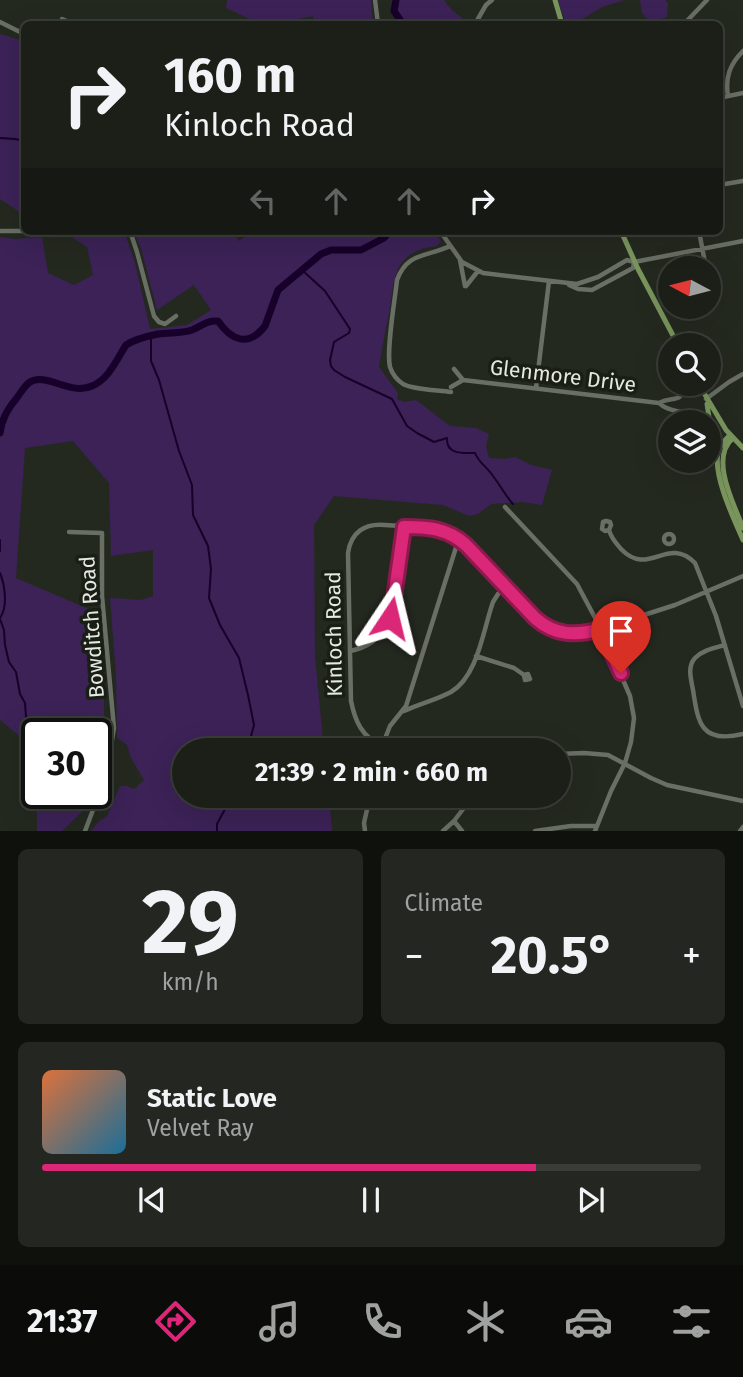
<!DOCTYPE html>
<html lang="en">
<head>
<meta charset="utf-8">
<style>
  :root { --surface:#1b1f18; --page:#242721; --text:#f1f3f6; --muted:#a0a2a2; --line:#393d37; --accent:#db2777 }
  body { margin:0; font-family:"Fira Sans",sans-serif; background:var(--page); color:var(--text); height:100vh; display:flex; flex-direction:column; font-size:26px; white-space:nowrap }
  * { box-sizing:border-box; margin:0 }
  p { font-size:23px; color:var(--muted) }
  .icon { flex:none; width:38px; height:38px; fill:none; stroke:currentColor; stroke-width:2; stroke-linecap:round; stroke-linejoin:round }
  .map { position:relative; height:831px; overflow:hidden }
  .sheet { display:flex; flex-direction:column; gap:18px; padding:18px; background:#0f110d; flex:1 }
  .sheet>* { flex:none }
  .hud { position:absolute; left:21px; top:21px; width:702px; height:214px; border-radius:10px; box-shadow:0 7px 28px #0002,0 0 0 2px var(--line); background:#1b1f18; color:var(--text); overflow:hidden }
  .needle { width:46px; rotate:277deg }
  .fabs { position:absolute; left:658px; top:256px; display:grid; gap:14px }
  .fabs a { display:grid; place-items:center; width:63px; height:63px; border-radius:50%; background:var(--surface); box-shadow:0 7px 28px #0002,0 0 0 2px var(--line); font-size:35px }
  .speed { position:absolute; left:21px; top:718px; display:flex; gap:14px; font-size:35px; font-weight:700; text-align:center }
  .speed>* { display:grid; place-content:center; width:91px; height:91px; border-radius:50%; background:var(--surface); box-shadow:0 7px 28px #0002,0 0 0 2px var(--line); line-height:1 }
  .speed .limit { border:4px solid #111; border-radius:10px; background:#fff; color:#111 }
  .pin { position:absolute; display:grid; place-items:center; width:60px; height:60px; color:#fff; margin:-72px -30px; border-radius:50% 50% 50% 0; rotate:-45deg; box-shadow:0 0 7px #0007 }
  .pin .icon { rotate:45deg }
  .me { position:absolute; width:77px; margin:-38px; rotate:10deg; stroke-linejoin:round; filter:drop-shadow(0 0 5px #0008) }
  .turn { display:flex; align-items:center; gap:24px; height:147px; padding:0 28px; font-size:32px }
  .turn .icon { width:91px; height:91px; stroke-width:2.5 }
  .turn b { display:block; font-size:49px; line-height:60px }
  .lanes { display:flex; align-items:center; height:66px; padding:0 28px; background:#0003; justify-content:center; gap:35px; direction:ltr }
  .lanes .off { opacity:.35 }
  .big { font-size:52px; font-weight:700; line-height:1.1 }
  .sheet .card { flex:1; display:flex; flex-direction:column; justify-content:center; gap:10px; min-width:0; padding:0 24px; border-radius:10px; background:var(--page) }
  .sheet .dial { align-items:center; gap:0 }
  .dial b { font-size:91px; line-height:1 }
  .song { display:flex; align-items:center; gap:21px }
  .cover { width:84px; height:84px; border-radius:10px; background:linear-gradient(135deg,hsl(20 70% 55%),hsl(200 70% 35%)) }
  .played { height:7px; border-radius:4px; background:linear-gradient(90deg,var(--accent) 75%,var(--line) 75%) }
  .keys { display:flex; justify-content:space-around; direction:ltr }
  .heat { display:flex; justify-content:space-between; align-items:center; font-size:38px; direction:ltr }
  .sheet .tiles { flex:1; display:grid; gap:18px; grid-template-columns:1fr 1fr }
  .card:last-child { grid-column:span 2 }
  .trip { position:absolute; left:172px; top:738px; width:399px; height:70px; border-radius:35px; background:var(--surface); box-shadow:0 7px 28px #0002,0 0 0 2px var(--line); font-weight:700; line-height:70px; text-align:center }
  .tab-bar { display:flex; height:112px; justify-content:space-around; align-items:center; background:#0b0c0a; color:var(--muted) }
  .tab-bar .icon { width:49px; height:49px }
  .tab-bar .active { color:var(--accent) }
  .tab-bar b { font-size:32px; color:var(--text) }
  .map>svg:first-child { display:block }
  .green { fill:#3c2257 }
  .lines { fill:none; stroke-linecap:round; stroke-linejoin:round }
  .stream { stroke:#17012a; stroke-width:2 }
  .river { stroke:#17012a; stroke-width:7 }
  .minor { stroke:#696f64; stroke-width:4.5 }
  .major { stroke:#79955c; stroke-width:5 }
  .route-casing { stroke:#8e194d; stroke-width:18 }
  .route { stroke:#db2777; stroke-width:12 }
  .labels { text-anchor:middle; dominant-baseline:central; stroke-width:7; stroke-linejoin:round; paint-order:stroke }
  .street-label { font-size:21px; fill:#e5e9e3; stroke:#1a1f16 }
</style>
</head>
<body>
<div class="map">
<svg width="743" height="831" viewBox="0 0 743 831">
  <rect width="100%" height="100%" fill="#242920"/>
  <!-- green -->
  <path class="green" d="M 227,0 L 371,0 L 373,24 L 315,24 L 313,16 L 275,24 L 260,24 L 226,8 Z
    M 397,0 L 444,0 L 452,10 L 469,24 L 401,24 L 397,19 Z
    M 558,0 L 624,0 L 602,7 L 574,24 L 566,24 Z
    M 640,0 L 665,0 L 668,3 L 667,17 L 651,23 L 642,13 Z
    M 0,34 L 24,41 L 24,215 L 0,199 Z
    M 68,231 L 124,231 L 135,263 L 150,329 L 187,325 L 211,310 L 194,285 L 157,310 L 141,248 L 133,231 L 231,231 L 239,241 L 254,231 L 433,231 L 441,241 L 437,246 C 393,251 395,277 389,313 C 385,331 382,349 379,367 L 398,393 L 397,399 L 404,402 L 416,400 L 450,426 L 476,428 L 489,434 L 486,446 L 489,458 L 505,459 L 515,457 L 531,465 L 552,470 L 542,505 L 522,502 L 491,504 L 478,514 L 469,516 L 443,505 L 334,496 L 314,525 L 315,656 L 324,751 L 184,751 L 184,796 L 329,796 L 332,831 L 91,831 L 99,821 L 107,816 L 120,786 L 127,786 L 134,789 L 144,780 L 131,758 L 127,745 L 117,738 L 116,675 L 110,598 L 141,600 L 153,596 L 153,550 L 111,556 L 109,483 L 73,441 L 25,448 L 16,578 L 91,610 L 104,697 L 104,755 L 96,779 L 96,733 L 37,733 L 37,793 L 92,793 L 87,807 L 62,831 L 37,831 L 37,812 L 23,778 L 28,747 L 17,734 L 0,720 L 0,237 L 15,239 L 42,237 L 48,273 L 74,285 L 93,275 L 87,247 L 70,236 Z"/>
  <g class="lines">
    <!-- stream -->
    <path class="stream" d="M 0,138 L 15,139 L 24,141
      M 302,270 L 325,291 L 350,329 L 349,333 L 334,342 L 330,360 L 331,366 L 334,370 L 345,377 L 392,399 L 407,426 L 417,433 L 434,442 L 447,438 C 446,455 463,453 475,453 C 479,463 487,467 493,476 C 500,485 505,495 513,504
      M 151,336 L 151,361 L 159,380 L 179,451 L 192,485 L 193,515 L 208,546 L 211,569 L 209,598 L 220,625 L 239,658 L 248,695 L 254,725 L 247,751
      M 0,540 L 0,551
      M 0,573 C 5,585 8,607 0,618
      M 0,619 L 4,630 L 5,645 L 9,662 L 16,672 L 20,694 L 25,703 L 26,717 L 29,724 L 26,750 L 29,756 L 28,780
      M 217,831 L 217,824 L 232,796"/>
    <!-- river -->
    <path class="river" d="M 396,0 L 394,11 L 403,24
      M 0,433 C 2,419 7,410 16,399 C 20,394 24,386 30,382 C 46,372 71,396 92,386 C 109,379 117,359 126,345 C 135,339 148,336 158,334 C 169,332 181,334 192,330 C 202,326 207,320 218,321 C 231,340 248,348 265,326 L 278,290 L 321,254 L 331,250 L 361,250 L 384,238 L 390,231"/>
    <!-- minor -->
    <path class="minor" d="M 375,0 L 378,24
      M 62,19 L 74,24
      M 0,22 L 24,34
      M 475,24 L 486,5 L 492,0
      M 684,24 L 707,0
      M 728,96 C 725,77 730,64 743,51
      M 719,98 L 743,93
      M 719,185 L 743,181
      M 0,231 L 36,231
      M 130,231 L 137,252 L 154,316 L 159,322 L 165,324 L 176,316
      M 440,231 L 462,262 L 483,273 L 577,284 L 598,277 L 627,260 L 634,262 L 743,241
      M 699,231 L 706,268
      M 450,246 C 427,257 407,252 397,280 C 395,300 386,350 390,367 C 392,373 397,380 403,384 C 414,390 438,390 451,392
      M 460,260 L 465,286
      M 569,285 L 578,289 L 592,290 L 633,268 L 634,263
      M 466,286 L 478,271
      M 454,369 L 463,380
      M 451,387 L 463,380 L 659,403 C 670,414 686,408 700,422
      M 536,388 L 549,281
      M 706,399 L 729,382 L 743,374
      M 659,403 C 674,395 679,406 688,383
      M 505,507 L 577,584 L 601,629 L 630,696 L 634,718 L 631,742 L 625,763 L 611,791 L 595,831
      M 609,530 L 605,531 L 602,529 L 603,522 L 606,521 L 610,522 L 611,525 L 609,530 C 611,538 616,543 621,549 C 649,578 667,535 695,563 L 716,616 L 743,706
      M 69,532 L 102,533 L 102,596 L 114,728 L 108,764 L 99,794 L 85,831
      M664 539a5 5 0 1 1 10 0a5 5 0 1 1-10 0Z
      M 725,645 C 714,648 703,650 695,658 C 687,667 691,679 693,690 C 698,723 701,744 743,734
      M 350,651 C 389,643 392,614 396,581 C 399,563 401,545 404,526
      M 476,656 L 514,668 L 524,675 L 528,674 L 530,679 L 525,680 L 524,675
      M 404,711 C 419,704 436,700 451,692 C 478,676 483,630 493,602 L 498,594 L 506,587
      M 381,745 C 362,737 355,721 351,701 L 348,553 C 351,532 365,523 385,525 C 404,527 426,525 444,531 C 463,537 476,554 489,568 C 506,587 522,606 540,623 C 557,634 572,636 591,632 L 675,605 L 743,576
      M 380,751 L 390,726 L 406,706 L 459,538
      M 558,754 L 584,753 L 608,755 L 651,778 L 667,785 L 743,801
      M 454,821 L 462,831
      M 365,831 L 364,823 L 370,796
      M 443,831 L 454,821 L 473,796
      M 535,831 L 571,826 L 596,826
      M 740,831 L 743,827"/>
    <!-- major -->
    <path class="major" d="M 555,0 L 562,24
      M 621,231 L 638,269 L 678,345
      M 698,383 L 726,430 L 743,448
      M 707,404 L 715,457
      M 730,435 C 725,440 719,446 718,453 C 713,476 734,519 743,540
      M 733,438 C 709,458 734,504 743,528"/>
  </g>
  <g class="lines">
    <!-- route casing -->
    <g class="route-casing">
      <path id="route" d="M 390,618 L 393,605 L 404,527 C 428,527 447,528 466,545 L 535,618 C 555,636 576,636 601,629 L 621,673"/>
    </g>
    <!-- route -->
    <use href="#route" class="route"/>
  </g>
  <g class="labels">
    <!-- street labels -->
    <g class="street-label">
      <text transform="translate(563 376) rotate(7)">Glenmore Drive</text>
      <text transform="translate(92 627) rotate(-94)">Bowditch Road</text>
      <text transform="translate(334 634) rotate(-91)">Kinloch Road</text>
    </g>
  </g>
</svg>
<div class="fabs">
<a><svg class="needle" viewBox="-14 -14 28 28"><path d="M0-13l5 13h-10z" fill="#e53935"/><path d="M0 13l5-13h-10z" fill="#a0a2a2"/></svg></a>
<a><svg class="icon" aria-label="search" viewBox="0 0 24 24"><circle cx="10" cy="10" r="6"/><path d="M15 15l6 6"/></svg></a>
<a><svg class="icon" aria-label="layers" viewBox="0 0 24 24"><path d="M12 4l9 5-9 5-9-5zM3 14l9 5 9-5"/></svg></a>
</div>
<div class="speed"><div class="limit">30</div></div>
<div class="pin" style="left:621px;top:673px;background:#d93025"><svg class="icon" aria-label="arrive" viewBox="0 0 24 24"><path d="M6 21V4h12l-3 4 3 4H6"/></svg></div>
<svg class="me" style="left:390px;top:618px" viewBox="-20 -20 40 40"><path d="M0-17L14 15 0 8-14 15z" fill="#db2777" stroke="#fff" stroke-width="4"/></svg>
<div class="trip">21:39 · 2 min · 660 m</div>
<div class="hud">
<div class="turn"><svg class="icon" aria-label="right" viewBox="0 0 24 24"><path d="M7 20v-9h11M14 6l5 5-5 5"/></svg><div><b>160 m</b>Kinloch Road</div></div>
<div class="lanes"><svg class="icon off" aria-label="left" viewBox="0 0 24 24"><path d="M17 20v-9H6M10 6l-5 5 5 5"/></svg><svg class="icon off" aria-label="ahead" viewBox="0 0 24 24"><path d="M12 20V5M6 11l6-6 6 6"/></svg><svg class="icon off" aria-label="ahead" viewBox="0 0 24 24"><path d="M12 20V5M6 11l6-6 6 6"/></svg><svg class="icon" aria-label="right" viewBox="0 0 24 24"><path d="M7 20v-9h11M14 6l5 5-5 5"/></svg></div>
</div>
</div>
<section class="sheet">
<div class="tiles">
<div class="card dial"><b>29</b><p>km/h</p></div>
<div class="card"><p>Climate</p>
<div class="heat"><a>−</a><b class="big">20.5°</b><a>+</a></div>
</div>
<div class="card">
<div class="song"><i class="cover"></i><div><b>Static Love</b><p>Velvet Ray</p></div></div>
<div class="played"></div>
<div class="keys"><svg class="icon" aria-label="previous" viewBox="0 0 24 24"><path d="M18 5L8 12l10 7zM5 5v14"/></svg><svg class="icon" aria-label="pause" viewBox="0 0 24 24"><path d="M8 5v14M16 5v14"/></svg><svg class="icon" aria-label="next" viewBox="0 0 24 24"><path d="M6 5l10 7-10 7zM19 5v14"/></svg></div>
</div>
</div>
</section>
<nav class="tab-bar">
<b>21:37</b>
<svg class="icon active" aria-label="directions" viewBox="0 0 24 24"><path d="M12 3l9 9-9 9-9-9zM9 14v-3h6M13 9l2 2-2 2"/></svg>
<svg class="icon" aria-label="music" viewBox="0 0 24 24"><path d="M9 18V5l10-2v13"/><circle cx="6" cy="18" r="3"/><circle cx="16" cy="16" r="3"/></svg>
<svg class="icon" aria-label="phone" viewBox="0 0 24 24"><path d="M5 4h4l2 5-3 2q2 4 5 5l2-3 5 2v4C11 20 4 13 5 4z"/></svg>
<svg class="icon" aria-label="climate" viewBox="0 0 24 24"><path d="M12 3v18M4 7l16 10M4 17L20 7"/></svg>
<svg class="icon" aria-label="car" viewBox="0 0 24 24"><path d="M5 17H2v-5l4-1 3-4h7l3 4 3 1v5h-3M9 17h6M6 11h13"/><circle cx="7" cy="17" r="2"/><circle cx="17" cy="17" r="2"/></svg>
<svg class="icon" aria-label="filters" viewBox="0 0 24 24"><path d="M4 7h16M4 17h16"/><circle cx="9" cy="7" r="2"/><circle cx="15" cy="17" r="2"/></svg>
</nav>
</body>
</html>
